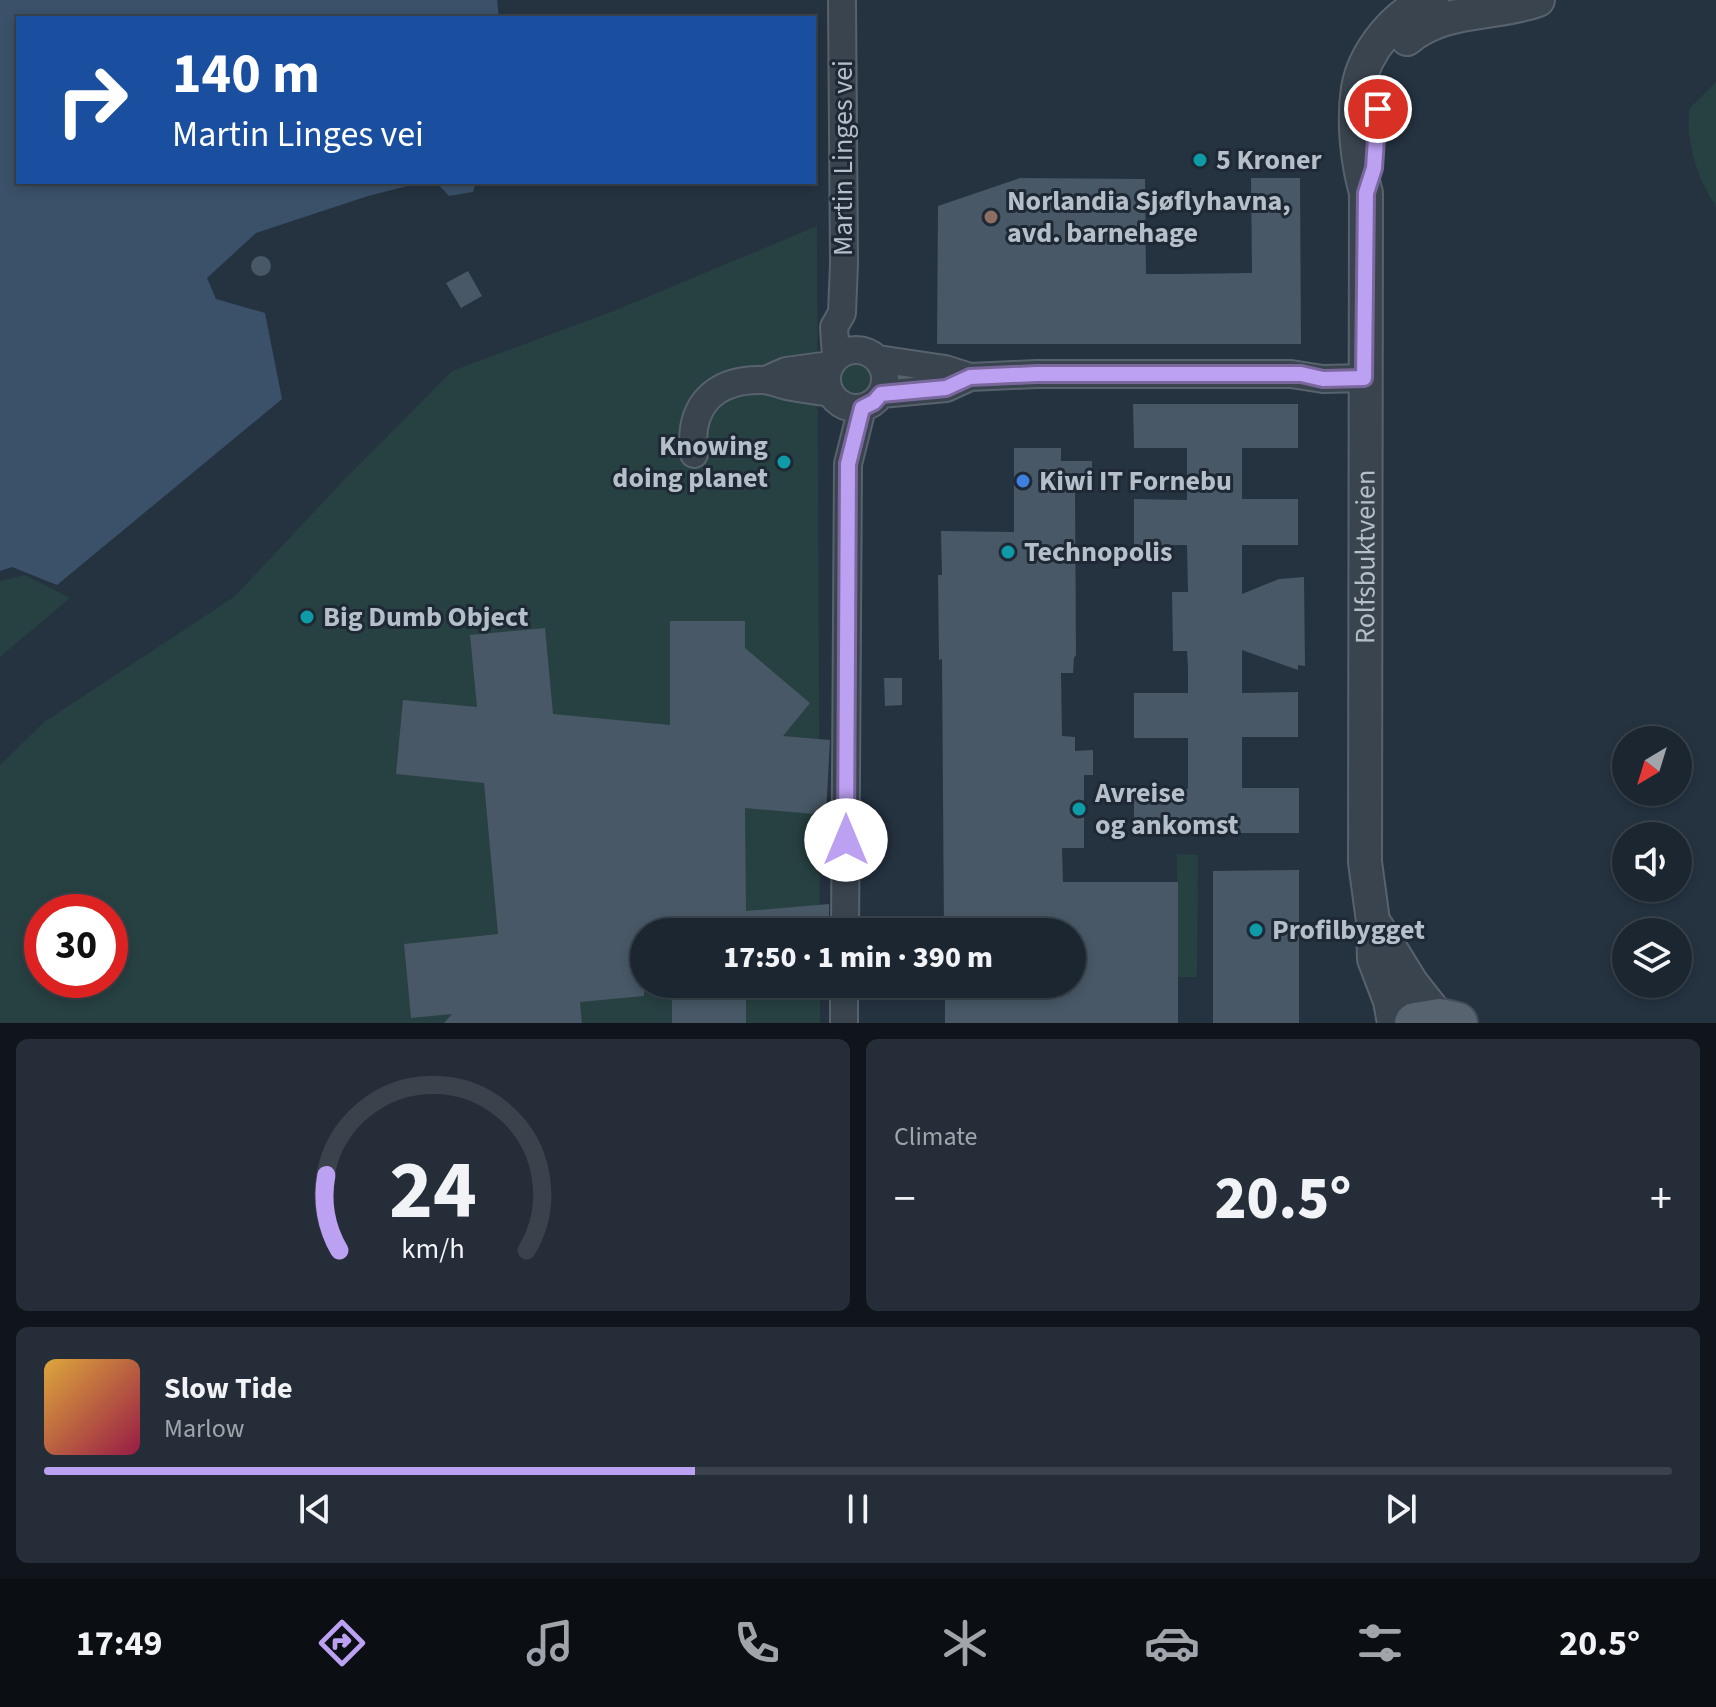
<!DOCTYPE html>
<html lang="en">
<head>
<meta charset="utf-8">
<style>
  :root { --surface:#1c2630; --page:#252e38; --text:#f1f3f6; --muted:#a0a5ab; --line:#3a434c; --accent:#bca0f2 }
  body { margin:0; font-family:"Source Sans 3",sans-serif; background:var(--page); color:var(--text); height:100vh; display:flex; flex-direction:column; font-size:30px; white-space:nowrap }
  * { box-sizing:border-box; margin:0 }
  p { font-size:26px; color:var(--muted) }
  .icon { flex:none; width:44px; height:44px; fill:none; stroke:currentColor; stroke-width:2; stroke-linecap:round; stroke-linejoin:round }
  .map { position:relative; height:1023px; overflow:hidden }
  .panel { display:flex; flex-direction:column; gap:16px; padding:16px; background:#0f151a; flex:1 }
  .panel>* { flex:none }
  .guide { position:absolute; left:16px; top:16px; width:800px; height:168px; border-radius:0px; box-shadow:0 4px 12px #0003,0 0 0 2px var(--line); background:#1a4fa0; color:#fff; overflow:hidden }
  .needle { width:52px; rotate:218deg }
  .controls { position:absolute; left:1612px; top:726px; display:grid; gap:16px }
  .controls a { display:grid; place-items:center; width:80px; height:80px; border-radius:50%; background:var(--surface); box-shadow:0 4px 12px #0003,0 0 0 2px var(--line); font-size:40px }
  .speed { position:absolute; left:24px; top:894px; display:flex; gap:16px; font-size:40px; font-weight:700; text-align:center }
  .speed>* { display:grid; place-content:center; width:104px; height:104px; border-radius:50%; background:var(--surface); box-shadow:0 4px 12px #0003,0 0 0 2px var(--line); line-height:1 }
  .speed .limit { border:12px solid #d22; background:#fff; color:#111 }
  .pin { position:absolute; display:grid; place-items:center; width:68px; height:68px; color:#fff; margin:-34px; border:4px solid #fff; border-radius:50%; box-shadow:0 2px 8px #0007 }
  .me { position:absolute; width:88px; margin:-44px; rotate:0deg; stroke-linejoin:round; filter:drop-shadow(0 0 6px #0008) }
  .turn { display:flex; align-items:center; gap:28px; height:168px; padding:0 24px; font-size:36px }
  .turn .icon { width:104px; height:104px; stroke-width:2.5 }
  .turn b { display:block; font-size:56px; line-height:68px }
  .big { font-size:60px; font-weight:800; line-height:1.1 }
  .panel .widget { flex:1; display:flex; flex-direction:column; justify-content:center; gap:12px; min-width:0; padding:0 28px; border-radius:12px; background:var(--page) }
  .panel .dial { align-items:center; gap:0 }
  .dial svg { height:208px; overflow:visible; fill:none; stroke:var(--line); stroke-width:7; stroke-linecap:round; text-anchor:middle }
  .dial text { fill:var(--text); stroke:none }
  .song { display:flex; align-items:center; gap:24px }
  .cover { width:96px; height:96px; border-radius:12px; background:linear-gradient(135deg,hsl(40 70% 55%),hsl(340 70% 35%)) }
  .played { height:8px; border-radius:4px; background:linear-gradient(90deg,var(--accent) 40%,var(--line) 40%) }
  .keys { display:flex; justify-content:space-around; direction:ltr }
  .heat { display:flex; justify-content:space-between; align-items:center; font-size:44px; direction:ltr }
  .panel .tiles { flex:1; display:grid; gap:16px; grid-template-columns:1fr 1fr }
  .widget:last-child { grid-column:span 2 }
  .trip { position:absolute; left:630px; top:918px; width:456px; height:80px; border-radius:40px; background:var(--surface); box-shadow:0 4px 12px #0003,0 0 0 2px var(--line); font-weight:800; line-height:80px; text-align:center }
  .menu { display:flex; height:128px; justify-content:space-around; align-items:center; background:#0b0f13; color:var(--muted) }
  .menu .icon { width:56px; height:56px }
  .menu .active { color:var(--accent) }
  .menu b { font-size:36px; color:var(--text) }
  .map>svg:first-child { display:block }
  .green { fill:#274041; fill-rule:evenodd }
  .water { fill:#3a5169 }
  .building { fill:#485866 }
  .lines { fill:none; stroke-linecap:round; stroke-linejoin:round }
  .minor-casing { stroke:#57626d; stroke-width:30 }
  .tertiary-casing { stroke:#57626d; stroke-width:36 }
  .primary-casing { stroke:#424d59; stroke-width:44 }
  .minor { stroke:#39444f; stroke-width:26 }
  .tertiary { stroke:#39444f; stroke-width:32 }
  .primary { stroke:#57636f; stroke-width:40 }
  .route-casing { stroke:#7a689d; stroke-width:20 }
  .route { stroke:#bca0f2; stroke-width:14 }
  .culture-dot { fill:#0f9aa8; stroke:#1e2935; stroke-width:3 }
  .education-dot { fill:#8d6e63; stroke:#1e2935; stroke-width:3 }
  .shop-dot { fill:#3f7fe0; stroke:#1e2935; stroke-width:3 }
  .labels { text-anchor:middle; dominant-baseline:central; stroke-width:6; stroke-linejoin:round; paint-order:stroke }
  .street-label { font-size:28px; fill:#b5bfca; stroke:#1e2935 }
  .poi-label { font-size:28px; font-weight:bold; fill:#b5bfca; stroke:#1e2935; text-anchor:start }
</style>
</head>
<body>
<div class="map">
<svg width="1716" height="1023" viewBox="0 0 1716 1023">
  <rect width="100%" height="100%" fill="#253240"/>
  <!-- green -->
  <path class="green" d="M 1716,82 L 1716,206 C 1697,179 1686,142 1689,109 Z
    M 817,226 L 820,932 L 644,932 L 644,984 L 820,984 L 820,1023 L 0,1023 L 0,765 L 44,722 L 234,597 L 343,481 L 452,371 L 616,310 ZM 42,912 L 110,912 L 110,980 L 42,980 Z
    M835 380a21 21 0 1 1 42 0a21 21 0 1 1-42 0Z
    M 25,575 L 70,598 L 0,657 L 0,581 Z
    M 1177,854 L 1198,855 L 1197,977 L 1178,977 Z"/>
  <!-- water -->
  <path class="water" d="M 0,0 L 497,0 L 499,18 L 18,18 L 18,182 L 423,182 L 368,196 L 256,233 L 207,278 L 216,299 L 265,313 L 282,399 L 57,585 L 12,567 L 0,571 Z
    M 436,182 L 476,182 L 473,192 L 449,196 Z"/>
  <!-- building -->
  <path class="building" d="M 1020,178 L 1145,179 L 1146,274 L 1177,274 L 1252,273 L 1251,178 L 1300,178 L 1301,344 L 937,344 L 938,206 Z
    M251 266a10 10 0 1 1 20 0a10 10 0 1 1-20 0Z
    M 468,271 L 482,296 L 461,308 L 446,283 Z
    M 1133,404 L 1298,404 L 1298,448 L 1242,448 L 1242,499 L 1298,499 L 1298,545 L 1242,545 L 1242,594 L 1279,579 L 1304,577 L 1305,666 L 1298,665 L 1298,670 L 1242,650 L 1242,693 L 1298,692 L 1298,737 L 1242,737 L 1242,788 L 1299,788 L 1299,833 L 1134,833 L 1134,789 L 1188,789 L 1188,738 L 1134,738 L 1134,693 L 1188,693 L 1188,668 L 1187,651 L 1173,651 L 1172,592 L 1188,592 L 1187,545 L 1134,545 L 1134,499 L 1187,500 L 1187,448 L 1134,448 Z
    M 1014,448 L 1061,448 L 1061,461 L 1092,461 L 1092,485 L 1075,486 L 1076,656 L 1074,657 L 1073,673 L 1061,673 L 1062,736 L 1075,737 L 1075,751 L 1093,750 L 1093,775 L 1084,775 L 1084,848 L 1062,848 L 1063,882 L 1178,882 L 1178,1023 L 945,1023 L 945,984 L 1072,984 L 1072,932 L 944,932 L 942,659 L 939,660 L 938,575 L 942,575 L 941,531 L 1014,532 Z
    M 670,621 L 745,621 L 745,648 L 810,703 L 783,736 L 830,740 L 826,815 L 745,808 L 746,911 L 829,904 L 829,932 L 644,932 L 644,996 L 580,1002 L 582,1023 L 444,1023 L 452,1014 L 411,1018 L 404,944 L 498,934 L 484,783 L 396,774 L 403,700 L 477,707 L 470,635 L 545,628 L 553,714 L 670,725 Z
    M 884,678 L 902,678 L 902,705 L 885,706 Z
    M 1299,870 L 1299,1023 L 1213,1023 L 1213,871 Z
    M 672,984 L 746,984 L 746,1023 L 672,1023 Z"/>
  <g class="lines">
    <!-- minor casing -->
    <g class="minor-casing">
      <path id="minor" d="M827 379a29 29 0 1 1 58 0a29 29 0 1 1-58 0Z
        M 836,357 L 834,327 L 842,313 L 844,264 L 842,2
        M 878,359 L 945,369 L 970,377 L 1036,374 L 1291,374 L 1323,379 L 1364,378
        M 766,380 L 786,371 L 830,365
        M 881,394 L 946,388 L 970,377
        M 694,454 C 688,406 714,379 762,380 C 771,380 778,384 787,386 C 801,389 815,390 830,393
        M 845,932 L 848,464 L 862,408
        M 844,1023 L 844,984"/>
    </g>
    <!-- tertiary casing -->
    <g class="tertiary-casing">
      <g id="tertiary">
        <path d="M 1407,39 C 1445,7 1494,16 1538,0"/>
        <path d="M 1377,927 L 1411,982 L 1440,1019"/>
        <path id="s1" d="M 1394,1023 L 1390,1001 L 1374,959 L 1373,921 L 1365,862 L 1366,193 C 1357,161 1353,121 1358,88 C 1364,52 1397,11 1432,0"/>
      </g>
    </g>
    <!-- primary casing -->
    <g class="primary-casing">
      <path id="primary" d="M 1415,1023 L 1440,1019 L 1457,1023"/>
    </g>
    <!-- minor -->
    <use href="#minor" class="minor"/>
    <!-- tertiary -->
    <use href="#tertiary" class="tertiary"/>
    <!-- primary -->
    <use href="#primary" class="primary"/>
  </g>
  <g class="lines">
    <!-- route casing -->
    <g class="route-casing">
      <path id="route" d="M 846,840 L 848,464 L 862,408 L 874,402 L 881,394 L 946,388 L 970,377 L 1036,374 L 1301,374 L 1323,379 L 1364,378 L 1366,193 L 1374,168 L 1378,109"/>
    </g>
    <!-- route -->
    <use href="#route" class="route"/>
  </g>
  <!-- markers -->
  <g class="culture-dot">
    <circle cx="1200" cy="160" r="8"/>
    <circle cx="784" cy="462" r="8"/>
    <circle cx="1008" cy="552" r="8"/>
    <circle cx="307" cy="617" r="8"/>
    <circle cx="1079" cy="809" r="8"/>
    <circle cx="1256" cy="930" r="8"/>
  </g>
  <circle class="education-dot" cx="991" cy="217" r="8"/>
  <circle class="shop-dot" cx="1023" cy="481" r="8"/>
  <g class="labels">
    <!-- street labels -->
    <g class="street-label">
      <text transform="translate(843 158) rotate(-90)">Martin Linges vei</text>
      <text stroke="none"><textPath href="#s1" startOffset="470">Rolfsbuktveien</textPath></text>
    </g>
    <!-- poi labels -->
    <g class="poi-label">
      <text x="1216" y="160">5 Kroner</text>
      <text x="1007" y="201">Norlandia Sjøflyhavna,<tspan x="1007" dy="32">avd. barnehage</tspan></text>
      <text x="768" y="446" text-anchor="end">Knowing<tspan x="768" dy="32">doing planet</tspan></text>
      <text x="1039" y="481">Kiwi IT Fornebu</text>
      <text x="1024" y="552">Technopolis</text>
      <text x="323" y="617">Big Dumb Object</text>
      <text x="1095" y="793">Avreise<tspan x="1095" dy="32">og ankomst</tspan></text>
      <text x="1272" y="930">Profilbygget</text>
    </g>
  </g>
</svg>
<div class="controls">
<a><svg class="needle" viewBox="-14 -14 28 28"><path d="M0-13l5 13h-10z" fill="#e53935"/><path d="M0 13l5-13h-10z" fill="#a0a5ab"/></svg></a>
<a><svg class="icon" aria-label="sound" viewBox="0 0 24 24"><path d="M4 9h4l5-4v14l-5-4H4zM17 9q2 3 0 6"/></svg></a>
<a><svg class="icon" aria-label="layers" viewBox="0 0 24 24"><path d="M12 4l9 5-9 5-9-5zM3 14l9 5 9-5"/></svg></a>
</div>
<div class="speed"><div class="limit">30</div></div>
<div class="pin" style="left:1378px;top:109px;background:#d93025"><svg class="icon" aria-label="arrive" viewBox="0 0 24 24"><path d="M6 21V4h12l-3 4 3 4H6"/></svg></div>
<svg class="me" style="left:846px;top:840px" viewBox="-20 -20 40 40"><circle r="19" fill="#fff"/><path d="M0-13L10 11 0 6-10 11z" fill="#bca0f2"/></svg>
<div class="trip">17:50 · 1 min · 390 m</div>
<div class="guide">
<div class="turn"><svg class="icon" aria-label="right" viewBox="0 0 24 24"><path d="M7 20v-9h11M14 6l5 5-5 5"/></svg><div><b>140 m</b>Martin Linges vei</div></div>
</div>
</div>
<section class="panel">
<div class="tiles">
<div class="widget dial"><svg viewBox="0 0 100 80">
<path d="M14 69A42 42 0 1 1 86 69"/>
<path d="M14 69A42 42 0 0 1 9 40" stroke="#bca0f2"/>
<text x="50" y="56" font-size="32" font-weight="700">24</text>
<text x="50" y="72" font-size="11">km/h</text>
</svg></div>
<div class="widget"><p>Climate</p>
<div class="heat"><a>−</a><b class="big">20.5°</b><a>+</a></div>
</div>
<div class="widget">
<div class="song"><i class="cover"></i><div><b>Slow Tide</b><p>Marlow</p></div></div>
<div class="played"></div>
<div class="keys"><svg class="icon" aria-label="previous" viewBox="0 0 24 24"><path d="M18 5L8 12l10 7zM5 5v14"/></svg><svg class="icon" aria-label="pause" viewBox="0 0 24 24"><path d="M8 5v14M16 5v14"/></svg><svg class="icon" aria-label="next" viewBox="0 0 24 24"><path d="M6 5l10 7-10 7zM19 5v14"/></svg></div>
</div>
</div>
</section>
<nav class="menu">
<b>17:49</b>
<svg class="icon active" aria-label="directions" viewBox="0 0 24 24"><path d="M12 3l9 9-9 9-9-9zM9 14v-3h6M13 9l2 2-2 2"/></svg>
<svg class="icon" aria-label="music" viewBox="0 0 24 24"><path d="M9 18V5l10-2v13"/><circle cx="6" cy="18" r="3"/><circle cx="16" cy="16" r="3"/></svg>
<svg class="icon" aria-label="phone" viewBox="0 0 24 24"><path d="M5 4h4l2 5-3 2q2 4 5 5l2-3 5 2v4C11 20 4 13 5 4z"/></svg>
<svg class="icon" aria-label="climate" viewBox="0 0 24 24"><path d="M12 3v18M4 7l16 10M4 17L20 7"/></svg>
<svg class="icon" aria-label="car" viewBox="0 0 24 24"><path d="M5 17H2v-5l4-1 3-4h7l3 4 3 1v5h-3M9 17h6M6 11h13"/><circle cx="7" cy="17" r="2"/><circle cx="17" cy="17" r="2"/></svg>
<svg class="icon" aria-label="filters" viewBox="0 0 24 24"><path d="M4 7h16M4 17h16"/><circle cx="9" cy="7" r="2"/><circle cx="15" cy="17" r="2"/></svg>
<b>20.5°</b>
</nav>
</body>
</html>
